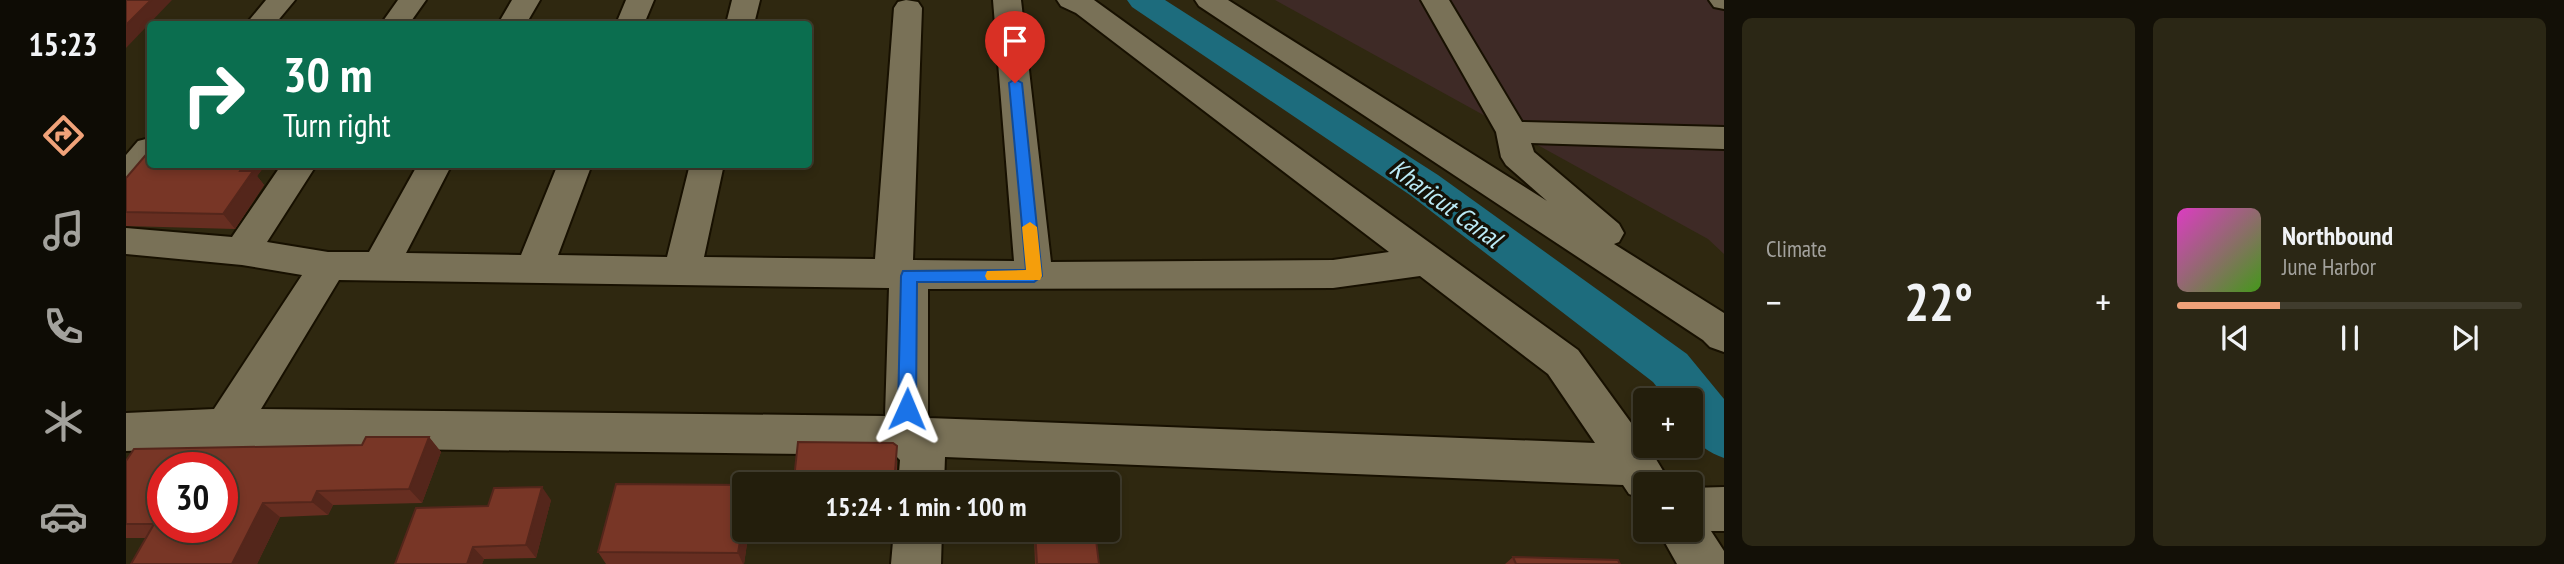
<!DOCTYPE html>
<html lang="en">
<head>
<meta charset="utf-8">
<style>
  :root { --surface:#231e0c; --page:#2b2715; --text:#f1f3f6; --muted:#a3a29d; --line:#403c2d; --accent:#f0a279 }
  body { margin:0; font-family:"PT Sans Narrow",sans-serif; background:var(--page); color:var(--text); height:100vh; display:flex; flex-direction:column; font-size:26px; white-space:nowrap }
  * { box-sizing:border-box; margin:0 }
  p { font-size:23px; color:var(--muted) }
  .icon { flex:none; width:38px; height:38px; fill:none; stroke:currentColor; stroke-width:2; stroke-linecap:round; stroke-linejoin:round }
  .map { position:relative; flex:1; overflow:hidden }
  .panel { display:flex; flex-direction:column; gap:18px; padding:18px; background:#131007; width:840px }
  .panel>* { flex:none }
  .hud { position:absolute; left:21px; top:21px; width:665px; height:147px; border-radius:7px; box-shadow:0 4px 10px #0003,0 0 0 2px var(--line); background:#0b6e4f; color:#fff; overflow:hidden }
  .controls { position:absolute; left:1507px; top:388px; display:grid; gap:14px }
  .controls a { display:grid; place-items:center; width:70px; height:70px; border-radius:7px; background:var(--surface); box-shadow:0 4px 10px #0003,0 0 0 2px var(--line); font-size:35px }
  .speed { position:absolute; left:21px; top:452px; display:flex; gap:14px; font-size:35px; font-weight:700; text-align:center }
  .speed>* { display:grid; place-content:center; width:91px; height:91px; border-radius:50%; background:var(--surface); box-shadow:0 4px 10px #0003,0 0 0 2px var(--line); line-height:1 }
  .speed .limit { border:10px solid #d22; background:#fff; color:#111 }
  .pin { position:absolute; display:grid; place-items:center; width:60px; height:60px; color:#fff; margin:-72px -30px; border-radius:50% 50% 50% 0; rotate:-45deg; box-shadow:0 0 7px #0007 }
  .pin .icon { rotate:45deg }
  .me { position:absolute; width:77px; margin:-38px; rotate:1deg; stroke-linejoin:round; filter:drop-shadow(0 0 5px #0008) }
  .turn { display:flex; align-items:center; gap:24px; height:147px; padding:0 21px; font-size:32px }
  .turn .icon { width:91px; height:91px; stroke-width:2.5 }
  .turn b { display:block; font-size:49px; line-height:60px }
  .big { font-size:52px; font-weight:600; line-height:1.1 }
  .panel .widget { flex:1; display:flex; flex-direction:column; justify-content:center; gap:10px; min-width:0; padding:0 24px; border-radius:10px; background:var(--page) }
  .song { display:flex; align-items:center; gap:21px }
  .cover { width:84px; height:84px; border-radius:10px; background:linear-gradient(135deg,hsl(310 70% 55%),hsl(100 70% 35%)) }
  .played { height:7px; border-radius:4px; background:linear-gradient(90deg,var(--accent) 30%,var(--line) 30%) }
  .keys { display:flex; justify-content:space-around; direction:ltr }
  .heat { display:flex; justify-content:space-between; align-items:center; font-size:38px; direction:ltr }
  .panel .tiles { flex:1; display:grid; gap:18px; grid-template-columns:repeat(2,1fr) }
  .trip { position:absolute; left:606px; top:472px; width:388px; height:70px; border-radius:7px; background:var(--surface); box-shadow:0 4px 10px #0003,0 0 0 2px var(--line); font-weight:600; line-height:70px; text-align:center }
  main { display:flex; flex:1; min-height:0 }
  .menu { display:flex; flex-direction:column; width:126px; justify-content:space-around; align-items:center; background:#0e0c05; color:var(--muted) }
  .menu .icon { width:49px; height:49px }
  .menu .on { color:var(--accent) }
  .menu b { font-size:32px; color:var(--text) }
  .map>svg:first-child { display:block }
  .industrial { fill:#3e2a26 }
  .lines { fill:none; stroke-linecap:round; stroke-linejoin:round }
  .canal { fill:#1d6c7d; fill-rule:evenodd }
  .minor-casing { stroke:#171000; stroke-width:4 }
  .minor { fill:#797157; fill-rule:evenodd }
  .wall { fill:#672e21 }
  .shaded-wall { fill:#54261b }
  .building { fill:#783626; stroke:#54261b; stroke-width:2; fill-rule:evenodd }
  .route { fill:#1a73e8; stroke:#114b97; stroke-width:2 }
  .slow { fill:#f59e0b }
  .labels { text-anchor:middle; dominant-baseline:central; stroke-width:7; stroke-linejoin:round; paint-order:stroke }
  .water-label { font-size:26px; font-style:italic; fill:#bbeaf6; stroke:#141107 }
</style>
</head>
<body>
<main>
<nav class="menu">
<b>15:23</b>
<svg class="icon on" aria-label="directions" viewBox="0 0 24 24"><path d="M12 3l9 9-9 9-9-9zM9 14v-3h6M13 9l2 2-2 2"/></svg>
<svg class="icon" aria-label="music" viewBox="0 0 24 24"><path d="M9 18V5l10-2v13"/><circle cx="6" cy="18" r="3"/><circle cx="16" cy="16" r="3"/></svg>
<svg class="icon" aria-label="phone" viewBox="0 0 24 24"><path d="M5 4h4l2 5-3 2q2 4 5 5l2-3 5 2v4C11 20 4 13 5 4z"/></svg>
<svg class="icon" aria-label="climate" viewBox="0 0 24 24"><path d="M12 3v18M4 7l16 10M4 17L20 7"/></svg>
<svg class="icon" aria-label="car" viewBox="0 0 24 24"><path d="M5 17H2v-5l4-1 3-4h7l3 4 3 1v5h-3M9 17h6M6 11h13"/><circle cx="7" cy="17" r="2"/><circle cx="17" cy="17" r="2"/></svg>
</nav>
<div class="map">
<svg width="1598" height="564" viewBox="0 0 1598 564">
  <rect width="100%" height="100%" fill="#2f2810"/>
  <!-- industrial -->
  <path class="industrial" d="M 1149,0 L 1598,0 L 1598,254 L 1582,239 Z"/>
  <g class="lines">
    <!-- canal -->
    <path class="canal" d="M 1001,0 L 1039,0 L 1312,175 L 1561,354 L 1598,399 L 1598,458 C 1566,446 1564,432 1564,401 L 1542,401 L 1527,382 L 1284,195 L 1006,7 Z"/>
    <!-- minor casing -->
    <g class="minor-casing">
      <path id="minor" d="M 140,0 L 169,0 L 149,24 L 120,24 Z
        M 272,0 L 300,0 L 283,24 L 255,24 Z
        M 386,0 L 414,0 L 400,24 L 372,24 Z
        M 500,0 L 528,0 L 518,24 L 490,24 Z
        M 606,0 L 634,0 L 628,24 L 600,24 Z
        M 780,0 L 792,2 L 796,8 L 787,260 L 888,261 L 867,0 L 895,0 L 925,262 L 1207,260 L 1263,252 L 950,13 L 935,6 L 931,0 L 968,0 L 1452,350 L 1519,442 L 1519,446 L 1522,446 L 1542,479 L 1539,485 L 1519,485 L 1519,500 L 1503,494 L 1497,485 L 819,457 L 818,485 L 772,485 L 774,460 L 769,455 L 100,447 L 0,451 L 0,413 L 88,409 L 176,275 L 116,265 L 0,254 L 0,228 L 106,237 L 156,164 L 191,164 L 141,242 L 202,252 L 243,252 L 292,164 L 326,164 L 280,253 L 395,255 L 432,164 L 466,164 L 432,255 L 541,257 L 564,164 L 598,164 L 578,257 L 749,259 L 768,8 L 772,2 ZM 1294,276 L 1422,374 L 1469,443 L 802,418 L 802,289 L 1207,288 ZM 213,280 L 763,288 L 759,416 L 135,409 Z
        M 1069,0 L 1102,0 L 1421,201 L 1380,165 L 1375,157 L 1370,132 L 1295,0 L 1323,0 L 1396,122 L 1598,127 L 1598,149 L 1405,143 L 1408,152 L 1493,224 L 1498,233 L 1493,242 L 1488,244 L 1598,313 L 1598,352 L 1584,347 L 1577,340 L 1073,6 Z
        M 1583,0 L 1598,0 L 1598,9 L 1588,7 Z
        M 24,138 L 24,164 L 29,164 L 12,185 L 0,189 L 0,155 L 12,141 Z
        M 1598,487 L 1598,531 L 1585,531 L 1598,551 L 1598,564 L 1551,564 L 1532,530 L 1564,530 L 1564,488 Z
        M 768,530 L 816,530 L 815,564 L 765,564 Z"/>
    </g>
    <!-- minor -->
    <use href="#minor" class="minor"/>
  </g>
  <!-- wall -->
  <path class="wall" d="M 24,164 L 140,164 L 131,176 L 138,185 L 109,229 L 0,226 L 0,178 Z
    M 303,437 L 315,452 L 296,503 L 207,505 L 202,515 L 154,517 L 131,564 L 5,564 L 20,538 L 0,538 L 0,461 L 236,445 Z
    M 771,446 L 771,473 L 784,473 L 784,485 L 669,485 L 668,479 Z
    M 425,500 L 410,558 L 358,559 L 356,564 L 269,564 L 362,506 Z
    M 618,530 L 623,530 L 618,564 L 480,564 L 472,552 Z
    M 909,530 L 973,564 L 909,564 L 908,537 Z
    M 1387,557 L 1494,564 L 1379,564 Z"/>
  <!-- shaded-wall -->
  <path class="shaded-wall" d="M 25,0 L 46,0 L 0,48 L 0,25 Z
    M 118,164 L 140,164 L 131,176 L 138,185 L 109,229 L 97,214 L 114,171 Z
    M 303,437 L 315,452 L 296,503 L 283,489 Z
    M 416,487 L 425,500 L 410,558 L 400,545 Z
    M 191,491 L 207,505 L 202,515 L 186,502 Z
    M 137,503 L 154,517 L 131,564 L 106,564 Z
    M 618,518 L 618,530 L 623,530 L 618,564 L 617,564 L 612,553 Z
    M 347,547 L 358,559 L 356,564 L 341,564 Z"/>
  <!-- building -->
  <path class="building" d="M 0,0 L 25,0 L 0,25 Z
    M 24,150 L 24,164 L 118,164 L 114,171 L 127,171 L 97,214 L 0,212 L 0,178 Z
    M 240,437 L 303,437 L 283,489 L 191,491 L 186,502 L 137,503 L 106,564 L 5,564 L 28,524 L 0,524 L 0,461 L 8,449 L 236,445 ZM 37,467 L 96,467 L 96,527 L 37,527 Z
    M 672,442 L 767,443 L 771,446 L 769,472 L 784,473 L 784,478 L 668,479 Z
    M 490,484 L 623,485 L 618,485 L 618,518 L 612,553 L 472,552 Z
    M 416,487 L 400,545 L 347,547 L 341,564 L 269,564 L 290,508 L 362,506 L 368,488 Z
    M 909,530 L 969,532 L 973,564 L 911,564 Z
    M 1387,557 L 1492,560 L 1494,564 L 1390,564 Z"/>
  <!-- route -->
  <path class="route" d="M 889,79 L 896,83 L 916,276 L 908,282 L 791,282 L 790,409 L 787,414 L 781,417 L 775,414 L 772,409 L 775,276 L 777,271 L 900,270 L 883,83 Z"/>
  <!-- slow -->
  <path class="slow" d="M 904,222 L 911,227 L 916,276 L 914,280 L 861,280 L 859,276 L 861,271 L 900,270 L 896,227 Z"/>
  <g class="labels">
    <!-- water labels -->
    <g class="water-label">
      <text transform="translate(1320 203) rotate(36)">Kharicut Canal</text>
    </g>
  </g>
</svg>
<div class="controls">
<a>+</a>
<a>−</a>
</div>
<div class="speed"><div class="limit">30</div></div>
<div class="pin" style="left:889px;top:83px;background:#d93025"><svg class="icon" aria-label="arrive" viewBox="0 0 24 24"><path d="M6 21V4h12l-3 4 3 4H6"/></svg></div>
<svg class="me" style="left:781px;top:409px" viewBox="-20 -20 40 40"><path d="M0-17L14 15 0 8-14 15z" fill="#1a73e8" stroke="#fff" stroke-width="4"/></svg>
<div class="trip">15:24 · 1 min · 100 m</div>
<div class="hud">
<div class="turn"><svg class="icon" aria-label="right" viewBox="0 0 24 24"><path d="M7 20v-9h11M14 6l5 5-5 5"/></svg><div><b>30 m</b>Turn right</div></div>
</div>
</div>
<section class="panel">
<div class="tiles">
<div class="widget"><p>Climate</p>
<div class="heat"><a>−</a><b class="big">22°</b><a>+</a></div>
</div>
<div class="widget">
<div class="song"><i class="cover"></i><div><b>Northbound</b><p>June Harbor</p></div></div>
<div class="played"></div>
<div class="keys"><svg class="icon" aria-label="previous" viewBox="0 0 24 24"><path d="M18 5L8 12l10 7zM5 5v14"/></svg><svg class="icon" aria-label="pause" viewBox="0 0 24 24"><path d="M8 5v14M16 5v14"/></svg><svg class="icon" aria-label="next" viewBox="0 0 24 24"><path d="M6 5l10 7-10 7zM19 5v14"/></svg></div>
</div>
</div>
</section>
</main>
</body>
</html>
